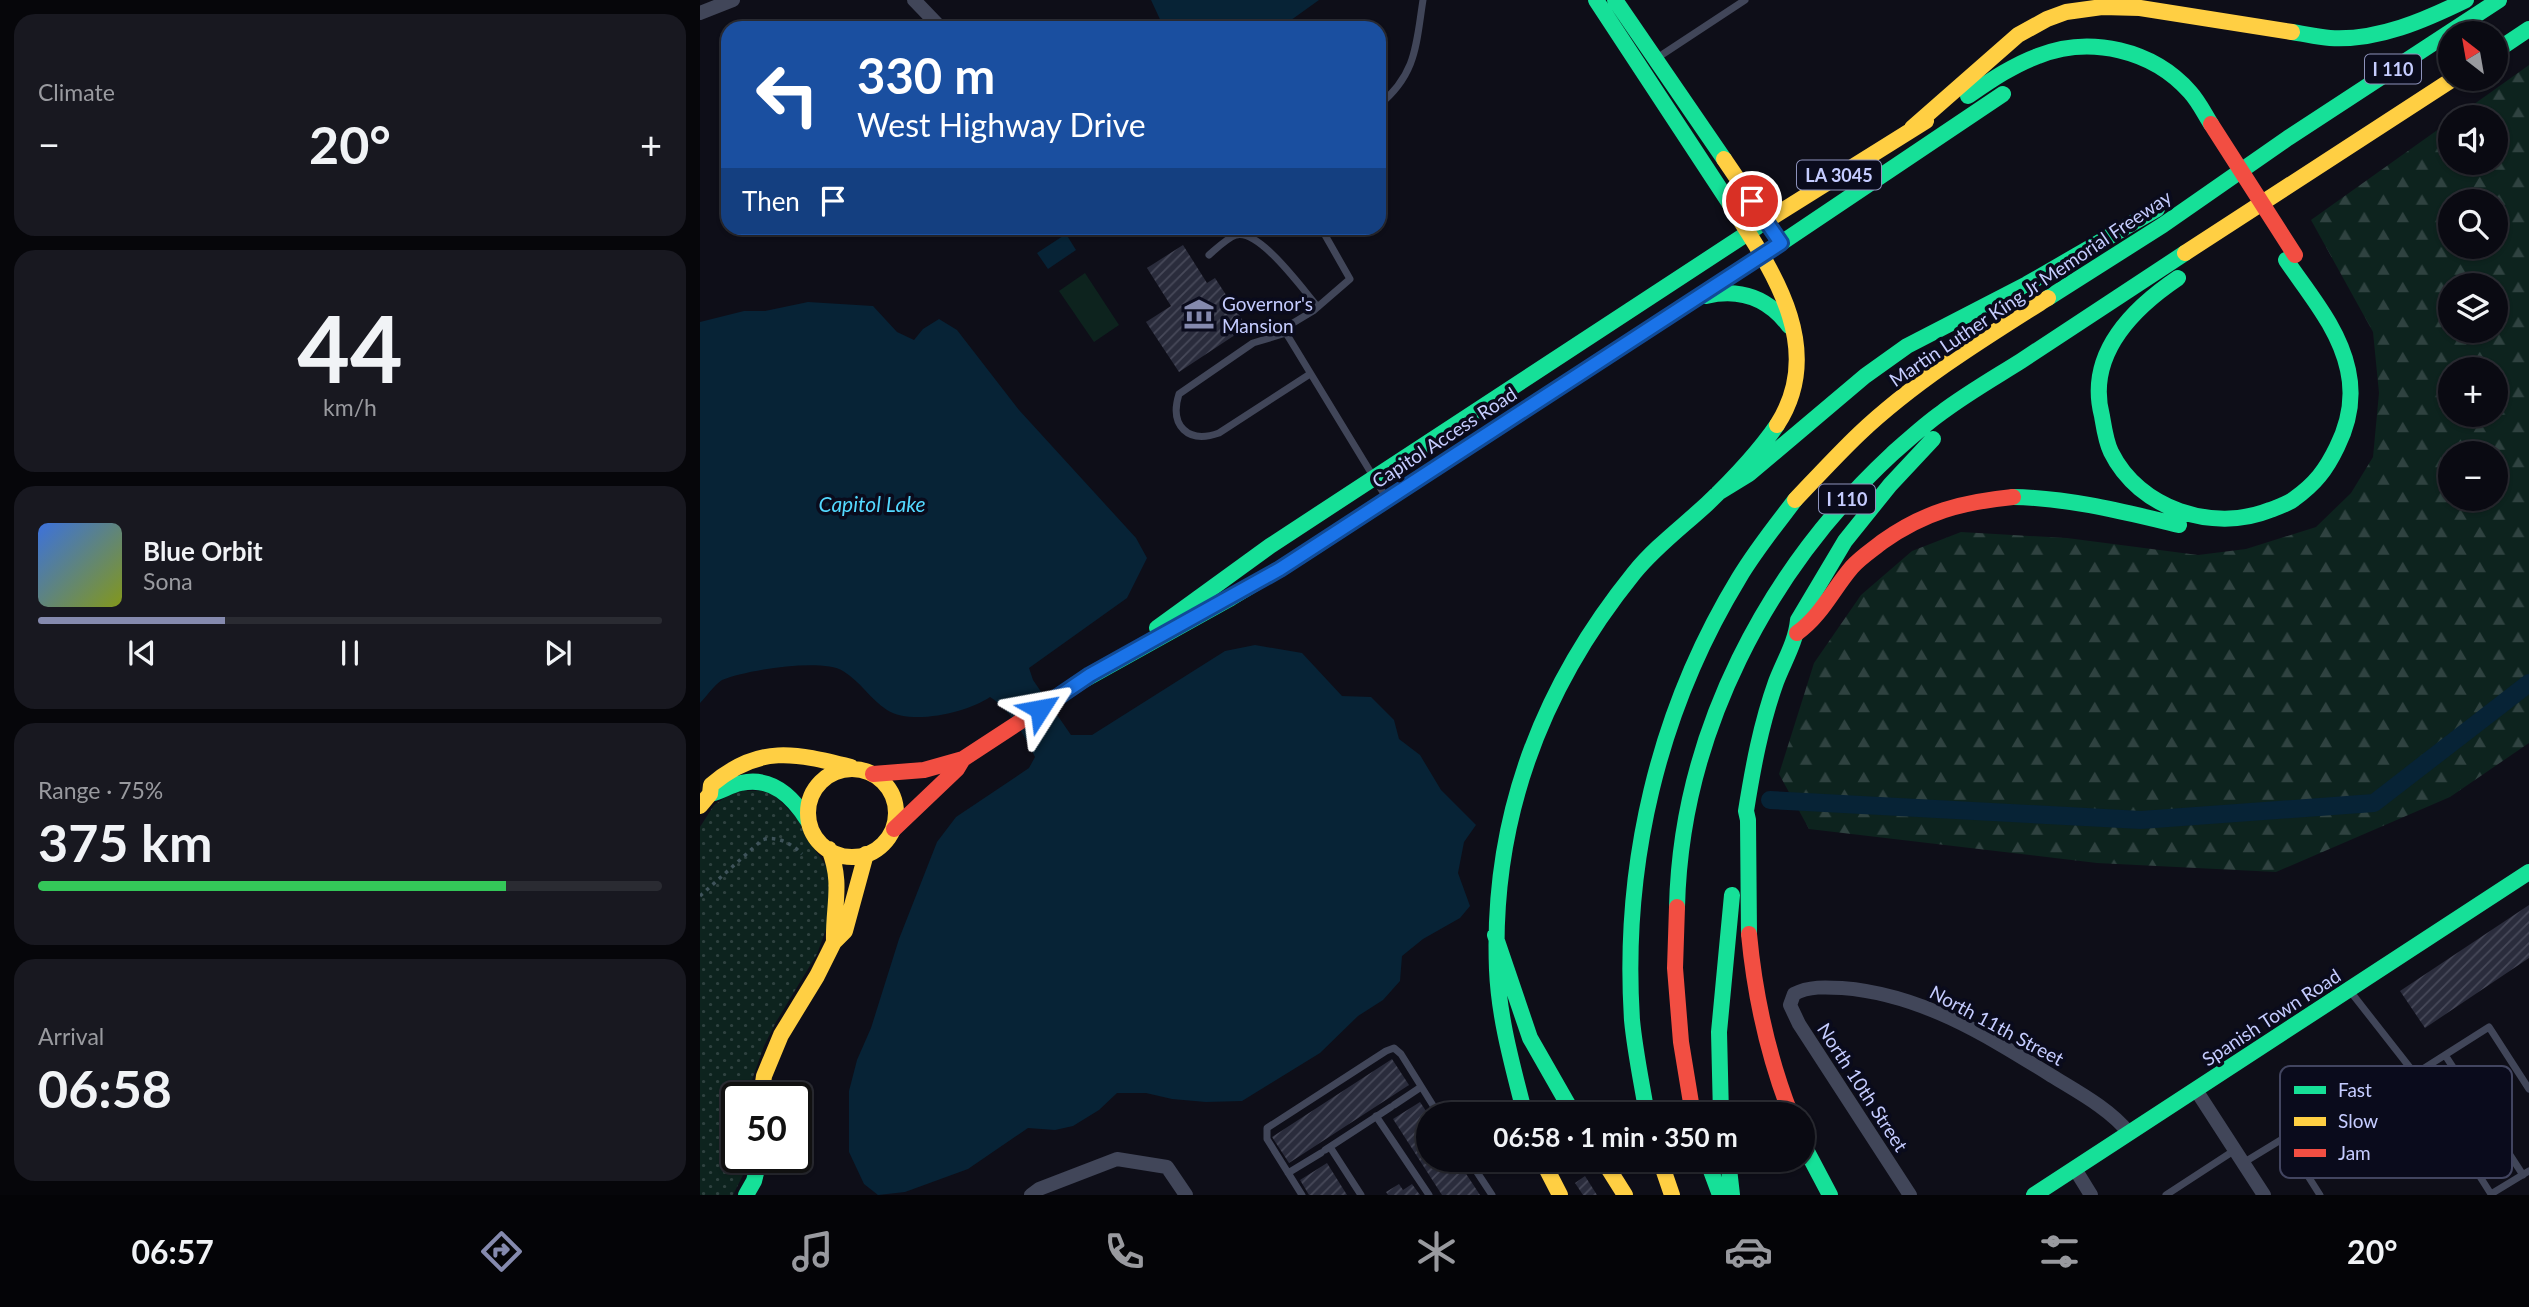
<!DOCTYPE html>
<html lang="en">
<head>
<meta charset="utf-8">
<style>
  :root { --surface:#0a0a12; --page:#181820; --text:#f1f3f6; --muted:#999a9f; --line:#2a2b32; --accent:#858aae }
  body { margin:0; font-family:Lato,sans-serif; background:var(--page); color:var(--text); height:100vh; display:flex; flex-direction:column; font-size:26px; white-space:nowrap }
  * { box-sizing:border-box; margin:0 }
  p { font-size:23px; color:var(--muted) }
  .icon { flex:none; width:38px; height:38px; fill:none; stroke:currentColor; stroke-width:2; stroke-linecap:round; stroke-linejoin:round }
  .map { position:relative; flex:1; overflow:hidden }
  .side { display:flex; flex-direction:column; gap:14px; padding:14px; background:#06060a; width:700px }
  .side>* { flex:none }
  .guide { position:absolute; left:21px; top:21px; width:665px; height:214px; border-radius:21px; box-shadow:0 2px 5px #0004,0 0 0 2px var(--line); background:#1a4fa0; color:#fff; overflow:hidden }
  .needle { width:46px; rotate:329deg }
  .tools { position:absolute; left:1738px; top:21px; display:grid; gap:14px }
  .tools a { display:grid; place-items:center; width:70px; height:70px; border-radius:50%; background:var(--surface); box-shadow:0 2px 5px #0004,0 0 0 2px var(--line); font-size:35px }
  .speed { position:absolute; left:21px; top:1082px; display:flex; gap:14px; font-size:35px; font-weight:700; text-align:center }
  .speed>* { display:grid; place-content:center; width:91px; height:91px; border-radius:50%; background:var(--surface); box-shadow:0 2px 5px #0004,0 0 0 2px var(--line); line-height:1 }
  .speed .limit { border:4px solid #111; border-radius:10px; background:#fff; color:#111 }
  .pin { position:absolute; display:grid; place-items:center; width:60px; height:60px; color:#fff; margin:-30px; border:4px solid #fff; border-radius:50%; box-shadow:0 2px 7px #0007 }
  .me { position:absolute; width:77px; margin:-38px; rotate:56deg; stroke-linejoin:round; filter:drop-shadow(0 0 5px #0008) }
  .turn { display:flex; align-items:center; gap:24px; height:147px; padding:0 21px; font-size:32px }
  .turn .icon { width:91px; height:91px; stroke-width:2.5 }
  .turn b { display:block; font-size:49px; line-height:60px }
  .then { display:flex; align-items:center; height:66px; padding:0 21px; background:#0003; gap:14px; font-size:26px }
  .big { font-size:52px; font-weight:700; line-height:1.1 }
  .side .widget { flex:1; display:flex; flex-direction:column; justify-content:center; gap:10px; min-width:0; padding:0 24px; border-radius:21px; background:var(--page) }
  .side .dial { align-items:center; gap:0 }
  .dial b { font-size:91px; line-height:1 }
  .song { display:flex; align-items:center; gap:21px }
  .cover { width:84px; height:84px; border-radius:10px; background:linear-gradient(135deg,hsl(220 70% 55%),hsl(70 70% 35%)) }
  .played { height:7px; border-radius:4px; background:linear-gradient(90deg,var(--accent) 30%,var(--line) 30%) }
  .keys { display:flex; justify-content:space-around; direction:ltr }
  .heat { display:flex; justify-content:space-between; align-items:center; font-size:38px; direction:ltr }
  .charge { height:10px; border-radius:5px; background:linear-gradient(90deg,#34c759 75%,var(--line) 0) }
  .trip { position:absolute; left:716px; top:1102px; width:399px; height:70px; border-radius:35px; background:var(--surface); box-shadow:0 2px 5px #0004,0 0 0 2px var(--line); font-weight:700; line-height:70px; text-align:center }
  .tab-bar { display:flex; height:112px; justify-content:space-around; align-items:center; background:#040407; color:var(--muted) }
  .tab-bar .icon { width:49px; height:49px }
  .tab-bar .current { color:var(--accent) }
  .tab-bar b { font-size:32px; color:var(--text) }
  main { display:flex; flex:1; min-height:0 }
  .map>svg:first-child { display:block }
  .grass { fill:#0d231e }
  .forest { fill:url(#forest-firs); fill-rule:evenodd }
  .park { fill:url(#park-dots) }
  .water { fill:#072336 }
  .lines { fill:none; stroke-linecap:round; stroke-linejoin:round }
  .canal { stroke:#072336; stroke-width:18 }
  .building { fill:url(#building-hatch) }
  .path { stroke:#3f535a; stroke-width:3.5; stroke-dasharray:3.5 5; stroke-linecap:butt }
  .lane { stroke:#414659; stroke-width:7 }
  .street { stroke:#414659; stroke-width:14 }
  .fast { stroke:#16e098; stroke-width:16 }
  .slow { stroke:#ffcf43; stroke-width:16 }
  .jam { stroke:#f24e42; stroke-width:16 }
  .jam-bridge { stroke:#f24e42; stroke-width:16 }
  .route-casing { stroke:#114b97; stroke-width:18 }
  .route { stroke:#1a73e8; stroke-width:12 }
  .labels { text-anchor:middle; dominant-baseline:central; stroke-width:7; stroke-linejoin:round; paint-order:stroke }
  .shield { fill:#0a0b1c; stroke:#8d92bb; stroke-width:2 }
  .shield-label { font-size:18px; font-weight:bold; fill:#c5ccff }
  .street-label { font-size:19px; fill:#c5ccff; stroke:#0a0b1c }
  .poi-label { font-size:19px; fill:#c5ccff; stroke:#0a0b1c; text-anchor:start }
  .water-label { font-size:21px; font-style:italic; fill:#53d9ff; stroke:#0a0b1c }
  .key { fill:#0a0b1c; stroke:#424560; stroke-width:2 }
  .key-label { font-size:19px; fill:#c5ccff }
</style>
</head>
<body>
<main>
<section class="side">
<div class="widget"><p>Climate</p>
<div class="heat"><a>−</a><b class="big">20°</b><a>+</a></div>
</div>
<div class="widget dial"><b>44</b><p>km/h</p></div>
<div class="widget">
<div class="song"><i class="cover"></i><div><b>Blue Orbit</b><p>Sona</p></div></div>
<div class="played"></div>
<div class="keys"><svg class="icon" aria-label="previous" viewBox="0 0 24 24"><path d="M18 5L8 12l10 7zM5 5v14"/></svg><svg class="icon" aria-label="pause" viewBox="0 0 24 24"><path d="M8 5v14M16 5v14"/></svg><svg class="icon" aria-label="next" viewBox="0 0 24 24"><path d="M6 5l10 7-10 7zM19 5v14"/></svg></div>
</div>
<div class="widget"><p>Range · 75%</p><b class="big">375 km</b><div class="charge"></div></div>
<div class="widget"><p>Arrival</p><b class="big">06:58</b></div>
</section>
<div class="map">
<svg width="1829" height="1195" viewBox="0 0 1829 1195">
  <defs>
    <pattern id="forest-firs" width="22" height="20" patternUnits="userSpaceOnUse" patternTransform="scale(1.75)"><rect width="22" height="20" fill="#0d231e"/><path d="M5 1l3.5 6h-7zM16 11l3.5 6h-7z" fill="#2f4240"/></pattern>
    <pattern id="park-dots" width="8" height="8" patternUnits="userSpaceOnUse" patternTransform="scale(1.75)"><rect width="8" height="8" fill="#0d231e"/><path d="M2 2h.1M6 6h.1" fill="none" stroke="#2f4240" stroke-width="1.8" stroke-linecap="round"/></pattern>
    <pattern id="building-hatch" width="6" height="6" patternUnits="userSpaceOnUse" patternTransform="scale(1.75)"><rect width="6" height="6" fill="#2a2c3c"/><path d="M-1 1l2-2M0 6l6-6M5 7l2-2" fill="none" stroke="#474959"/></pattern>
  </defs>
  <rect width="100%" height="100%" fill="#0e0e18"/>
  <!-- grass -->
  <path class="grass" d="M 385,273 L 419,325 L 394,342 L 359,291 Z"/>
  <!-- forest -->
  <path class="forest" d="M 1829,65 L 1829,743 L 1750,797 L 1576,872 L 1397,863 L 1109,829 L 1079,774 L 1114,663 L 1161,595 L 1212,551 L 1261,532 L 1367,538 L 1498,555 L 1546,549 L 1616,527 L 1651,493 L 1673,457 L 1679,393 L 1673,332 L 1611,220 L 1750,121 L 1750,163 L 1796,163 L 1796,117 L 1756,117 ZM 1750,201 L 1796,201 L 1796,247 L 1750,247 ZM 1750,285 L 1796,285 L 1796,331 L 1750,331 ZM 1750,369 L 1796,369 L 1796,415 L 1750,415 ZM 1750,453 L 1796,453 L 1796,499 L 1750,499 Z"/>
  <!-- park -->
  <path class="park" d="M 35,791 L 70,791 L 100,821 L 105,836 L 130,871 L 128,924 L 117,954 L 76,1022 L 64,1046 L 52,1080 L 49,1097 L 37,1097 L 37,1157 L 49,1157 L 45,1171 L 33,1195 L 0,1195 L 0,827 L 14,805 Z"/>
  <!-- water -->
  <path class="water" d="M 451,0 L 619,0 L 580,28 L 464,28 Z
    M 366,234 L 376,250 L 348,269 L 337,253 Z
    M 108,302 L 173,306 L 197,332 L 214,340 L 223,329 L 239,319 L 257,330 L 319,410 L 436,538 L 447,558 L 427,598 L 329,668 L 333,680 L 371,735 L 392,735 L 525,651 L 555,645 L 602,653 L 642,696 L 671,697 L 694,720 L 699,739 L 720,755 L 741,790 L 776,825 L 764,842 L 758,873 L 770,906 L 760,918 L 723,939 L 702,956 L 700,981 L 683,1000 L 658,1016 L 620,1053 L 542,1101 L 506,1102 L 472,1099 L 446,1093 L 417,1093 L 399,1110 L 373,1126 L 355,1130 L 328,1128 L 268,1169 L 205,1192 L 178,1195 L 164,1184 L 149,1152 L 149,1091 L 157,1060 L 171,1028 L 199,939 L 237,842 L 256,817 L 329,768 L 335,757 C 324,735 311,710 290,697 C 268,712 212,726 187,710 C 171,700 160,681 143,671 C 122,658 45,670 22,680 C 14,685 7,696 0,703 L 0,322 L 44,311 L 65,311 Z"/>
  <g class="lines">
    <!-- canal -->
    <path class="canal" d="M 1070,800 L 1441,820 L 1674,803 L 1829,683"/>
  </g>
  <!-- building -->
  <path class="building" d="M 483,245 L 507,283 L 515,278 L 547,327 L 479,372 L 446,322 L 471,306 L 447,268 Z
    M 1829,905 L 1829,958 L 1725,1028 L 1700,991 Z
    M 692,1059 L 709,1085 L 589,1163 L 572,1137 Z
    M 720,1102 L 728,1114 L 728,1160 L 757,1160 L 780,1195 L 742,1195 L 693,1119 Z
    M 627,1163 L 647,1195 L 609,1195 L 600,1180 Z
    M 885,1176 L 897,1195 L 883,1195 L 875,1183 Z
    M 699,1184 L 703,1190 L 712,1184 L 720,1195 L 688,1195 L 686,1192 Z"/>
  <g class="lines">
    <!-- path -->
    <path class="path" d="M 0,896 L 62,840 C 77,835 92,844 102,854"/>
    <!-- lane -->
    <path class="lane" d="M 957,58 L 1045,0
      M 679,105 C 717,74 716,44 723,0
      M 621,228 L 650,279 L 613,311 L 593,323 L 586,333 L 687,499
      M 509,255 C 516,249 527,238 536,235 C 560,229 603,290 618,307
      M 586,333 L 553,343 L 479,394 C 469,426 488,444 519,433 L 610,374
      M 1650,991 L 1715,1074 L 1791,1194 L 1829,1171
      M 1745,1055 L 1823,1175
      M 1715,1074 L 1789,1027 L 1829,1089
      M 694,1105 L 721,1087
      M 676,1116 L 729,1195
      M 1584,1138 L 1586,1131 L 1616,1111
      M 630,1147 L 661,1195
      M 625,1150 L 691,1107
      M 769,1160 L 792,1195
      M 1543,1163 L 1584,1138 L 1620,1195
      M 588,1173 L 621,1153
      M 602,1195 L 567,1139 L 567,1128 L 686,1051 L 694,1048 L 701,1054 L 739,1115
      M 1466,1195 L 1535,1150"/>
    <!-- street -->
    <path class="street" d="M 214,0 L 241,28
      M 0,13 L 33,0
      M 1496,1090 L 1564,1195
      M 1375,1169 L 1391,1195
      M 331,1195 L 339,1189 L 417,1159 L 467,1167 L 486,1195
      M 1210,1195 L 1099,1024 L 1090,1005 L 1094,994 C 1109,986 1126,987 1142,988 C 1221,994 1286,1035 1352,1076 C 1378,1092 1410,1109 1429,1133"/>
    <!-- fast -->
    <path class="fast" d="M 896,0 L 1030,204
      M 915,0 L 1024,159
      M 1592,32 C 1605,34 1618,37 1630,38 C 1678,41 1725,20 1766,0
      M 1796,51 L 1829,29
      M 1268,96 C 1290,81 1313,65 1338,56 C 1390,35 1453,50 1490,92 C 1499,102 1504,113 1511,124
      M 1081,243 L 1303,94
      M 1478,278 C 1432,309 1386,355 1402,416 C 1404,428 1406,442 1411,452 C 1439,509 1513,533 1570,510 C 1578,507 1588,504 1594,499 C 1615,484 1626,470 1637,447 C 1649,423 1654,397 1648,370 C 1639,328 1609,294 1586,260
      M 1006,296 C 1040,288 1068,298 1089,326
      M 1348,298 L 1463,225 L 1588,138 L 1799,0
      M 1018,493 L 1049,474 L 1165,376 L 1207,346 L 1327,284 L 1457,209
      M 1313,497 C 1370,498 1424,512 1479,525
      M 457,628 L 570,546 L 1057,227
      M 382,681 L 531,598 L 599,557 L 932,340
      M 10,794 C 21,792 30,785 41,783 C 72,776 93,797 108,821
      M 977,907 C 981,734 1067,570 1192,454 C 1208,440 1224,425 1241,413 C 1266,394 1294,378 1321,361 C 1375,325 1430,289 1485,253
      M 1049,934 L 1048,820 L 1046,811 C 1053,767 1061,724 1076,682 C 1084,661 1096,642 1098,620 L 1145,541 L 1190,485 L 1233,439
      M 795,935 L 830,1038 L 874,1115
      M 825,1115 C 813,1067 799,1019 797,970 C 791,821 841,688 934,573 C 955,547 982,527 1007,504 C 1032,480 1058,453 1077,425
      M 947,1115 C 942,1084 935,1052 932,1020 C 922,865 958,711 1039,578 C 1055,551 1076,525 1095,500
      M 1021,1115 L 1019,1032 L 1032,895
      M 1102,1142 L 1130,1195
      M 1007,1160 L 1020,1195
      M 1028,1160 L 1032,1195
      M 46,1195 L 54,1181 L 60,1157
      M 1334,1195 L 1829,872"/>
    <!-- slow -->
    <path class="slow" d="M 1212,128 L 1318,35 L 1347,19 L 1366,12 L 1402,7 L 1440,8 L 1592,32
      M 1030,204 C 1072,270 1127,348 1077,425
      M 1066,221 L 1226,121
      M 1485,253 L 1753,79
      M 932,340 L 1081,243 L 1024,159
      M 1095,500 C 1116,478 1137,455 1159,434 C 1215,381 1283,339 1348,298
      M108 813a44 44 0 1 1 88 0a44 44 0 1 1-88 0Z
      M 0,806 L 10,794 L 11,785 C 59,744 95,753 151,767
      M 129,849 C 143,883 133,906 134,941
      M 61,1097 L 64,1076 L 81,1035 L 117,976 L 134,942 L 145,931 L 166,854
      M 842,1160 L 860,1195
      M 903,1160 L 925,1195
      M 960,1160 L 972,1195"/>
    <!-- jam -->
    <path class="jam" d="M 1097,633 C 1122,615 1133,589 1152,567 C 1161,557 1172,550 1182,542 C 1224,512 1262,502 1313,497
      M 173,774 L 224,770 L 263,759
      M 194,829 L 257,769 L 263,759 L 382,681
      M 977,907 L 975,968 L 981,1042 L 993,1115
      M 1049,934 C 1055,998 1068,1056 1091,1115"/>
    <!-- jam-bridge -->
    <path class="jam-bridge" d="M 1511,124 L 1595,255"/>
  </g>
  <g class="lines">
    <!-- route casing -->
    <g class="route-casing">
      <path id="route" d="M 340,709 L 390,675 L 580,569 L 1081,243 L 1052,201"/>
    </g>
    <!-- route -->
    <use href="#route" class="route"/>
  </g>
  <!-- icons -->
  <defs>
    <g id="museum-bare" transform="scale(2.415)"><path d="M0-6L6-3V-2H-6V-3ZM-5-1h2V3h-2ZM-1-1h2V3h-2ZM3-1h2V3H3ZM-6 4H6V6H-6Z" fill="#858aae" stroke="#0a0b1c" stroke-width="2.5" paint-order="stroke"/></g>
  </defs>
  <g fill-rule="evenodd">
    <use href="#museum-bare" x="499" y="314"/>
  </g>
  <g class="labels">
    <!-- shield labels -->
    <g class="shield">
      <rect x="1665" y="54.5" width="56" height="29" rx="5"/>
      <rect x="1097" y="160.5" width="84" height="29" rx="5"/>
      <rect x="1119" y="484.5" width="56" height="29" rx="5"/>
    </g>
    <g class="shield-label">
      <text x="1693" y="69">I 110</text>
      <text x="1139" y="175">LA 3045</text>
      <text x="1147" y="499">I 110</text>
    </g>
    <!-- street labels -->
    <g class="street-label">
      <text transform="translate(1330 288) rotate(-34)">Martin Luther King Jr Memorial Freeway</text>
      <text transform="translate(744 437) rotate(-33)">Capitol Access Road</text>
      <text transform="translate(1571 1017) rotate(-33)">Spanish Town Road</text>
      <text transform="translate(1297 1025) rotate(28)">North 11th Street</text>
      <text transform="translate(1163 1087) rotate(57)">North 10th Street</text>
    </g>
    <!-- poi labels -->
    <g class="poi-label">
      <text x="522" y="303">Governor's<tspan x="522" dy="22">Mansion</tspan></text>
    </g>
    <!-- water labels -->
    <g class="water-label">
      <text x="172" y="503">Capitol Lake</text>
    </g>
  </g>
  <!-- legend -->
  <rect x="1580" y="1066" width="232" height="112" rx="10" class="key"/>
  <rect x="1594" y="1086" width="32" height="8" fill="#16e098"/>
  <rect x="1594" y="1117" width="32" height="9" fill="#ffcf43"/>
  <rect x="1594" y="1149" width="32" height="8" fill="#f24e42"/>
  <g class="key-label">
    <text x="1638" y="1097">Fast</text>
    <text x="1638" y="1128">Slow</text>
    <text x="1638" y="1160">Jam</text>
  </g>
</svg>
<div class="tools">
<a><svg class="needle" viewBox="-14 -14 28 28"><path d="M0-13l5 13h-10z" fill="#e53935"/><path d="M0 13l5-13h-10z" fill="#999a9f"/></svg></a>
<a><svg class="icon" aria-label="sound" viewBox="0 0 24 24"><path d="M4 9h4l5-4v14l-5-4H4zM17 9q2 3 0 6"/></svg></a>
<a><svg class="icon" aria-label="search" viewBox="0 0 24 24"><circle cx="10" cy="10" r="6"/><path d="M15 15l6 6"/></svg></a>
<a><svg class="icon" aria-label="layers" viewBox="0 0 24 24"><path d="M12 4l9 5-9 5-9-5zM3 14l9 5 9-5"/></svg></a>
<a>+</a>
<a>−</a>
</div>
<div class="speed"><div class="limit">50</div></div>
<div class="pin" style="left:1052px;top:201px;background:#d93025"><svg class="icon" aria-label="arrive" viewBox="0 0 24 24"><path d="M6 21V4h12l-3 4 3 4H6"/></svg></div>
<svg class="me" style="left:340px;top:709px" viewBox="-20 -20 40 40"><path d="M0-17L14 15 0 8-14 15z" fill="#1a73e8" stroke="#fff" stroke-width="4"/></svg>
<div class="trip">06:58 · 1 min · 350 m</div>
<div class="guide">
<div class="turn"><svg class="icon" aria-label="left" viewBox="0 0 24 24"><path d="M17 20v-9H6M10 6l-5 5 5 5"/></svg><div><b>330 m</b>West Highway Drive</div></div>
<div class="then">Then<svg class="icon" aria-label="arrive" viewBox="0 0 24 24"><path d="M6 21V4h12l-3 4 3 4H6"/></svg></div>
</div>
</div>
</main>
<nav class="tab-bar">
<b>06:57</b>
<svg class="icon current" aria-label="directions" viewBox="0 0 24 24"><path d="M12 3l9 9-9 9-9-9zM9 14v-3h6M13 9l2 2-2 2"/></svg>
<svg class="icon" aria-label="music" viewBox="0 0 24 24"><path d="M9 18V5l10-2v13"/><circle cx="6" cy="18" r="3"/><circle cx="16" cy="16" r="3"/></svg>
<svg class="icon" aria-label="phone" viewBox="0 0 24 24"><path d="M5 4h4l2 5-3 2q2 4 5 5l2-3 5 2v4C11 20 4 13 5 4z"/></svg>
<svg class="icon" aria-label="climate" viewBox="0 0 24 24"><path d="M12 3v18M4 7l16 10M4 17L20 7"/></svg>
<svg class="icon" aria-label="car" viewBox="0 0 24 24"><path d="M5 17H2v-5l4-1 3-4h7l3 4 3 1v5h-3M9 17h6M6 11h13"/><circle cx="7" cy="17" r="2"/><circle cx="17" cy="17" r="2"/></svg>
<svg class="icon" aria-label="filters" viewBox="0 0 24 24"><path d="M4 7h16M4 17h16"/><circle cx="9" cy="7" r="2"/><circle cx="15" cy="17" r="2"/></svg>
<b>20°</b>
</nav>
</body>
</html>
